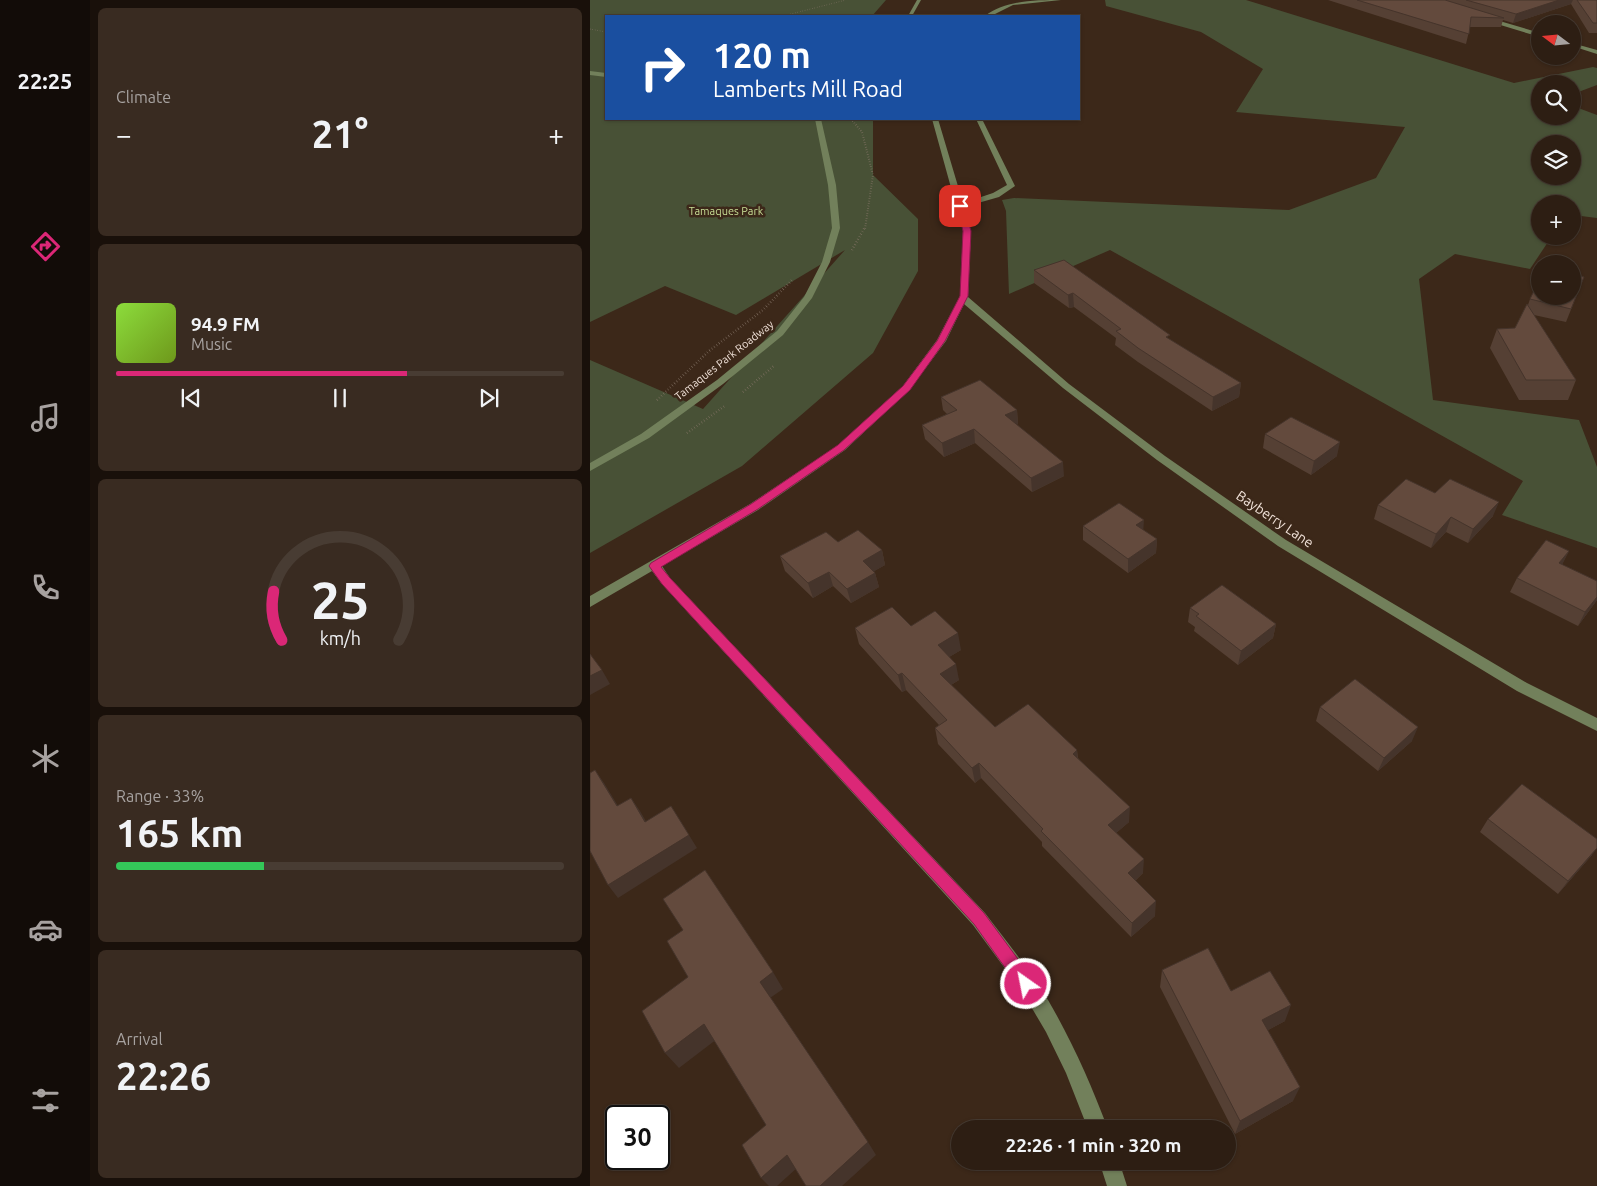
<!DOCTYPE html>
<html lang="en">
<head>
<meta charset="utf-8">
<style>
  :root { --surface:#2d1e13; --page:#392b21; --text:#f1f3f6; --muted:#a7a2a0; --line:#483c33; --accent:#db2777 }
  body { margin:0; font-family:Ubuntu,sans-serif; background:var(--page); color:var(--text); height:100vh; display:flex; flex-direction:column; font-size:19px; white-space:nowrap }
  * { box-sizing:border-box; margin:0 }
  p { font-size:16px; color:var(--muted) }
  .icon { flex:none; width:28px; height:28px; fill:none; stroke:currentColor; stroke-width:2; stroke-linecap:round; stroke-linejoin:round }
  .map { position:relative; flex:1; overflow:hidden }
  .sheet { display:flex; flex-direction:column; gap:8px; padding:8px; background:#19100a; width:500px }
  .sheet>* { flex:none }
  .top-card { position:absolute; left:15px; top:15px; width:475px; height:105px; border-radius:0px; box-shadow:0 1px 4px #0004,0 0 0 1px var(--line); background:#1a4fa0; color:#fff; overflow:hidden }
  .needle { width:32px; rotate:286deg }
  .fabs { position:absolute; left:941px; top:15px; display:grid; gap:10px }
  .fabs a { display:grid; place-items:center; width:50px; height:50px; border-radius:50%; background:var(--surface); box-shadow:0 1px 4px #0004,0 0 0 1px var(--line); font-size:25px }
  .speed { position:absolute; left:15px; top:1105px; display:flex; gap:10px; font-size:25px; font-weight:700; text-align:center }
  .speed>* { display:grid; place-content:center; width:65px; height:65px; border-radius:50%; background:var(--surface); box-shadow:0 1px 4px #0004,0 0 0 1px var(--line); line-height:1 }
  .speed .limit { border:2px solid #111; border-radius:8px; background:#fff; color:#111 }
  .pin { position:absolute; display:grid; place-items:center; width:42px; height:42px; color:#fff; margin:-21px; border-radius:10px; box-shadow:0 2px 8px #0006 }
  .me { position:absolute; width:55px; margin:-28px; rotate:327deg; stroke-linejoin:round; filter:drop-shadow(0 0 4px #0008) }
  .turn { display:flex; align-items:center; gap:18px; height:105px; padding:0 25px; font-size:22px }
  .turn .icon { width:65px; height:65px; stroke-width:2.5 }
  .turn b { display:block; font-size:35px; line-height:42px }
  .big { font-size:38px; font-weight:700; line-height:1.1 }
  .sheet .tile { flex:1; display:flex; flex-direction:column; justify-content:center; gap:8px; min-width:0; padding:0 18px; border-radius:8px; background:var(--page) }
  .sheet .dial { align-items:center; gap:0 }
  .dial svg { height:130px; overflow:visible; fill:none; stroke:var(--line); stroke-width:7; stroke-linecap:round; text-anchor:middle }
  .dial text { fill:var(--text); stroke:none }
  .song { display:flex; align-items:center; gap:15px }
  .cover { width:60px; height:60px; border-radius:8px; background:linear-gradient(135deg,hsl(90 70% 55%),hsl(80 70% 35%)) }
  .played { height:5px; border-radius:2px; background:linear-gradient(90deg,var(--accent) 65%,var(--line) 65%) }
  .keys { display:flex; justify-content:space-around; direction:ltr }
  .heat { display:flex; justify-content:space-between; align-items:center; font-size:28px; direction:ltr }
  .charge { height:8px; border-radius:4px; background:linear-gradient(90deg,#34c759 33%,var(--line) 0) }
  .trip { position:absolute; left:361px; top:1120px; width:285px; height:50px; border-radius:25px; background:var(--surface); box-shadow:0 1px 4px #0004,0 0 0 1px var(--line); font-weight:700; line-height:50px; text-align:center }
  main { display:flex; flex:1; min-height:0 }
  .tab-bar { display:flex; flex-direction:column; width:90px; justify-content:space-around; align-items:center; background:#120c08; color:var(--muted) }
  .tab-bar .icon { width:35px; height:35px }
  .tab-bar .active { color:var(--accent) }
  .tab-bar b { font-size:22px; color:var(--text) }
  .map>svg:first-child { display:block }
  .green { fill:#485136; fill-rule:evenodd }
  .lines { fill:none; stroke-linecap:round; stroke-linejoin:round }
  .path-far2 { stroke:#867568; stroke-width:1; stroke-dasharray:0.5 2; stroke-linecap:butt }
  .path-far1 { stroke:#867568; stroke-width:2; stroke-dasharray:0.5 2; stroke-linecap:butt }
  .path { stroke:#867568; stroke-width:2.5; stroke-dasharray:0.5 2.5; stroke-linecap:butt }
  .minor { fill:#72805b; fill-rule:evenodd }
  .wall { fill:#554034 }
  .shaded-wall { fill:#45342b }
  .building { fill:#634a3d; stroke:#45342b }
  .route { fill:#db2777; stroke:#8e194d }
  .labels { text-anchor:middle; dominant-baseline:central; stroke-width:5; stroke-linejoin:round; paint-order:stroke }
  .far-park-label { font-size:11px; fill:#c8de96; stroke:#3c2819 }
  .far-street-label { font-size:11px; fill:#f0e1d8; stroke:#3c2819 }
  .street-label { font-size:14px; fill:#f0e1d8; stroke:#3c2819 }
</style>
</head>
<body>
<main>
<nav class="tab-bar">
<b>22:25</b>
<svg class="icon active" aria-label="directions" viewBox="0 0 24 24"><path d="M12 3l9 9-9 9-9-9zM9 14v-3h6M13 9l2 2-2 2"/></svg>
<svg class="icon" aria-label="music" viewBox="0 0 24 24"><path d="M9 18V5l10-2v13"/><circle cx="6" cy="18" r="3"/><circle cx="16" cy="16" r="3"/></svg>
<svg class="icon" aria-label="phone" viewBox="0 0 24 24"><path d="M5 4h4l2 5-3 2q2 4 5 5l2-3 5 2v4C11 20 4 13 5 4z"/></svg>
<svg class="icon" aria-label="climate" viewBox="0 0 24 24"><path d="M12 3v18M4 7l16 10M4 17L20 7"/></svg>
<svg class="icon" aria-label="car" viewBox="0 0 24 24"><path d="M5 17H2v-5l4-1 3-4h7l3 4 3 1v5h-3M9 17h6M6 11h13"/><circle cx="7" cy="17" r="2"/><circle cx="17" cy="17" r="2"/></svg>
<svg class="icon" aria-label="filters" viewBox="0 0 24 24"><path d="M4 7h16M4 17h16"/><circle cx="9" cy="7" r="2"/><circle cx="15" cy="17" r="2"/></svg>
</nav>
<section class="sheet">
<div class="tile"><p>Climate</p>
<div class="heat"><a>−</a><b class="big">21°</b><a>+</a></div>
</div>
<div class="tile">
<div class="song"><i class="cover"></i><div><b>94.9 FM</b><p>Music</p></div></div>
<div class="played"></div>
<div class="keys"><svg class="icon" aria-label="previous" viewBox="0 0 24 24"><path d="M18 5L8 12l10 7zM5 5v14"/></svg><svg class="icon" aria-label="pause" viewBox="0 0 24 24"><path d="M8 5v14M16 5v14"/></svg><svg class="icon" aria-label="next" viewBox="0 0 24 24"><path d="M6 5l10 7-10 7zM19 5v14"/></svg></div>
</div>
<div class="tile dial"><svg viewBox="0 0 100 80">
<path d="M14 69A42 42 0 1 1 86 69"/>
<path d="M14 69A42 42 0 0 1 9 39" stroke="#db2777"/>
<text x="50" y="56" font-size="32" font-weight="700">25</text>
<text x="50" y="72" font-size="11">km/h</text>
</svg></div>
<div class="tile"><p>Range · 33%</p><b class="big">165 km</b><div class="charge"></div></div>
<div class="tile"><p>Arrival</p><b class="big">22:26</b></div>
</section>
<div class="map">
<svg width="1007" height="1186" viewBox="0 0 1007 1186">
  <rect width="100%" height="100%" fill="#3c2819"/>
  <!-- green -->
  <path class="green" d="M 0,0 L 296,0 L 282,16 L 16,16 L 16,119 L 283,119 L 283,175 L 328,219 L 328,271 L 283,353 L 152,466 L 0,553 L 0,360 L 113,409 L 255,250 L 146,315 L 75,286 L 0,322 Z
    M 515,0 L 656,0 L 924,83 L 1003,67 L 1007,68 L 1007,85 L 983,94 L 982,84 L 950,84 L 950,116 L 982,116 L 983,106 L 1007,115 L 1007,218 L 983,215 L 982,204 L 950,204 L 950,236 L 962,236 L 940,269 L 865,254 L 829,279 L 843,400 L 989,420 L 1007,467 L 1007,548 L 912,515 L 933,481 L 520,250 L 419,294 L 416,211 L 412,200 L 424,198 L 699,210 L 786,178 L 815,127 L 646,112 L 673,69 L 611,32 L 516,6 ZM 950,144 L 982,144 L 982,176 L 950,176 Z"/>
  <g class="lines">
    <!-- path-far2 -->
    <path class="path-far2" d="M 193,16 L 256,0
      M 0,29 L 16,32"/>
    <!-- path-far1 -->
    <path class="path-far1" d="M 261,119 L 272,132 L 283,175 L 275,229"/>
    <!-- path -->
    <path class="path" d="M 262,250 L 275,227
      M 153,392 L 185,365
      M 67,400 L 119,351 L 173,310 L 202,280
      M 97,433 L 136,405"/>
    <!-- minor -->
    <path class="minor" d="M 327,0 L 331,0 L 322,16 L 318,16 Z
      M 471,0 L 423,5 L 401,16 L 395,16 C 416,0 446,0 471,0 Z
      M 896,17 L 950,33 L 950,37 L 894,20 Z
      M 982,43 L 1007,50 L 1007,54 L 982,46 Z
      M 0,71 L 16,73 L 16,77 L 0,75 Z
      M 225,119 L 231,119 L 246,185 L 250,228 L 240,262 L 222,298 L 193,335 L 133,384 L 59,438 L 0,471 L 0,463 L 51,434 L 127,380 L 187,331 L 214,297 L 232,262 L 242,228 L 238,185 Z
      M 342,119 L 348,119 L 373,203 L 403,193 L 417,185 L 386,119 L 392,119 L 425,186 L 409,197 L 374,207 L 381,231 L 378,297 L 479,384 L 575,456 L 696,540 L 937,683 L 1007,718 L 1007,731 L 927,691 L 688,546 L 567,460 L 473,388 L 374,304 L 356,341 L 319,390 L 255,450 L 168,510 L 72,566 L 80,578 L 395,913 C 417,942 439,969 458,1000 C 482,1041 501,1084 518,1129 L 498,1129 L 476,1073 L 456,1032 L 433,993 L 383,925 L 72,584 L 62,571 L 0,607 L 0,596 L 160,504 L 247,446 L 313,386 L 347,340 L 370,296 L 373,231 Z
      M 509,1161 L 529,1161 L 537,1186 L 517,1186 Z"/>
  </g>
  <!-- wall -->
  <path class="wall" d="M 738,0 L 1007,0 L 1007,33 L 999,33 L 981,4 L 923,23 L 913,20 L 911,27 L 880,27 L 876,44 Z
    M 444,270 L 580,340 L 651,383 L 649,397 L 622,411 L 548,362 L 525,345 L 526,338 L 484,307 L 479,308 L 444,283 Z
    M 994,277 L 976,322 L 944,315 L 986,380 L 978,400 L 929,400 L 900,348 L 907,329 L 925,328 L 938,305 L 940,299 Z
    M 351,397 L 427,410 L 428,424 L 426,425 L 474,476 L 442,492 L 385,443 L 354,457 L 335,439 L 332,425 L 357,414 L 353,410 Z
    M 675,434 L 747,456 L 721,475 L 673,448 Z
    M 845,493 L 903,516 L 878,543 L 856,532 L 841,548 L 784,519 L 788,505 Z
    M 493,526 L 553,530 L 567,539 L 566,553 L 538,573 L 493,540 Z
    M 248,542 L 292,550 L 295,565 L 284,571 L 285,573 L 289,587 L 261,603 L 243,586 L 223,598 L 195,571 L 190,556 Z
    M 979,551 L 972,564 L 1007,600 L 988,626 L 920,592 L 927,578 Z
    M 600,608 L 686,624 L 683,638 L 648,665 L 604,631 L 605,627 L 598,622 Z
    M 321,626 L 371,650 L 359,657 L 369,680 L 361,685 L 405,727 L 487,750 L 488,758 L 539,822 L 526,833 L 553,873 L 545,881 L 565,916 L 541,937 L 452,846 L 452,842 L 391,778 L 385,783 L 348,744 L 345,728 L 349,725 L 316,690 L 312,692 L 269,644 L 265,628 Z
    M 730,707 L 822,741 L 788,771 L 726,721 Z
    M 898,819 L 1002,855 L 968,894 L 890,832 Z
    M 572,970 L 641,991 L 695,1021 L 678,1030 L 703,1101 L 645,1134 L 570,987 Z"/>
  <!-- shaded-wall -->
  <path class="shaded-wall" d="M 969,0 L 983,0 L 981,4 L 923,23 L 926,14 Z
    M 483,293 L 484,307 L 479,308 L 478,295 Z
    M 651,383 L 649,397 L 622,411 L 623,397 Z
    M 427,410 L 428,424 L 416,429 L 415,415 Z
    M 384,429 L 385,443 L 354,457 L 352,443 Z
    M 750,442 L 747,456 L 721,475 L 724,461 Z
    M 473,462 L 474,476 L 442,492 L 441,478 Z
    M 909,502 L 903,516 L 878,543 L 883,529 Z
    M 861,517 L 856,532 L 841,548 L 846,534 Z
    M 554,520 L 553,534 L 546,525 Z
    M 567,539 L 566,553 L 538,573 L 538,559 Z
    M 292,550 L 295,565 L 276,576 L 273,561 Z
    M 979,551 L 972,565 L 969,563 Z
    M 239,572 L 243,586 L 223,598 L 218,583 Z
    M 285,573 L 289,587 L 261,603 L 257,589 Z
    M 1007,597 L 1007,600 L 988,626 L 995,612 Z
    M 686,624 L 683,638 L 648,665 L 651,651 Z
    M 368,633 L 371,650 L 351,662 L 348,645 Z
    M 366,664 L 369,680 L 353,690 L 350,674 Z
    M 12,670 L 20,684 L 0,695 L 0,676 Z
    M 312,673 L 316,690 L 312,692 L 308,675 Z
    M 828,727 L 822,741 L 788,771 L 794,758 Z
    M 487,750 L 488,766 L 483,754 Z
    M 389,763 L 391,778 L 385,783 L 382,768 Z
    M 5,770 L 14,783 L 36,819 L 27,806 Z
    M 41,798 L 50,811 L 64,835 L 55,822 Z
    M 540,807 L 539,822 L 518,840 L 518,825 Z
    M 99,835 L 107,848 L 28,898 L 18,885 Z
    M 1007,848 L 1002,855 L 968,894 L 978,881 Z
    M 554,859 L 553,873 L 537,888 L 538,873 Z
    M 566,901 L 565,916 L 541,937 L 542,923 Z
    M 183,972 L 193,989 L 180,998 L 170,982 Z
    M 701,1005 L 695,1021 L 667,1036 L 672,1020 Z
    M 114,1024 L 127,1039 L 89,1068 L 75,1053 Z
    M 710,1087 L 703,1101 L 645,1134 L 650,1121 Z
    M 278,1142 L 286,1155 L 252,1186 L 230,1186 Z
    M 197,1155 L 208,1167 L 187,1186 L 179,1186 L 171,1178 Z"/>
  <!-- building -->
  <path class="building" d="M 767,0 L 855,0 L 914,18 L 881,17 L 879,34 Z
    M 876,0 L 969,0 L 926,14 Z
    M 987,0 L 1007,0 L 1007,23 L 1003,23 Z
    M 474,260 L 580,335 L 576,337 L 651,383 L 623,397 L 548,348 L 526,331 L 531,329 L 483,293 L 478,295 L 444,270 Z
    M 982,274 L 994,277 L 981,309 L 940,299 L 950,278 L 950,296 L 982,296 Z
    M 937,304 L 986,380 L 936,380 L 907,329 L 925,328 Z
    M 390,380 L 427,410 L 415,415 L 473,462 L 441,478 L 384,429 L 352,443 L 332,425 L 367,410 L 351,397 Z
    M 701,417 L 750,442 L 724,461 L 675,434 Z
    M 816,479 L 845,493 L 860,479 L 909,502 L 883,529 L 861,517 L 846,534 L 788,505 Z
    M 529,503 L 554,520 L 546,525 L 567,539 L 538,559 L 493,526 Z
    M 268,530 L 292,550 L 273,561 L 285,573 L 257,589 L 239,572 L 218,583 L 190,556 L 236,532 L 248,542 Z
    M 956,540 L 979,551 L 969,563 L 1007,581 L 1007,597 L 995,612 L 927,578 Z
    M 632,585 L 686,624 L 651,651 L 606,616 L 609,614 L 600,608 Z
    M 302,607 L 321,626 L 345,611 L 368,633 L 348,645 L 366,664 L 350,674 L 405,727 L 438,704 L 487,750 L 483,754 L 540,807 L 518,825 L 554,859 L 538,873 L 566,901 L 542,923 L 451,831 L 453,829 L 389,763 L 382,768 L 345,728 L 357,720 L 312,673 L 308,675 L 265,628 Z
    M 0,654 L 12,670 L 0,676 Z
    M 765,679 L 828,727 L 794,758 L 730,707 Z
    M 5,770 L 27,806 L 41,798 L 55,822 L 81,806 L 99,835 L 18,885 L 0,851 L 0,773 Z
    M 932,784 L 1007,839 L 1007,848 L 978,881 L 898,819 Z
    M 115,870 L 183,972 L 170,982 L 278,1142 L 230,1186 L 216,1186 L 197,1155 L 171,1178 L 152,1145 L 176,1125 L 114,1024 L 75,1053 L 52,1011 L 98,977 L 77,941 L 93,930 L 73,899 Z
    M 618,948 L 641,991 L 680,971 L 701,1005 L 672,1020 L 710,1087 L 650,1121 L 572,970 Z"/>
  <!-- route -->
  <path class="route" d="M 370,204 L 374,206 L 381,231 L 378,296 L 355,341 L 320,390 L 254,450 L 168,509 L 71,567 L 80,578 L 394,913 L 442,978 L 444,984 L 442,990 L 436,992 L 431,990 L 384,924 L 72,584 L 59,566 L 61,563 L 161,504 L 248,445 L 313,386 L 347,341 L 370,296 L 373,231 L 367,206 Z"/>
  <g class="labels">
    <!-- far-park labels -->
    <g class="far-park-label">
      <text x="136" y="211">Tamaques Park</text>
    </g>
    <!-- far-street labels -->
    <g class="far-street-label">
      <text transform="translate(134 360) rotate(-38)">Tamaques Park Roadway</text>
    </g>
    <!-- street labels -->
    <g class="street-label">
      <text transform="translate(685 519) rotate(34)">Bayberry Lane</text>
    </g>
  </g>
</svg>
<div class="fabs">
<a><svg class="needle" viewBox="-14 -14 28 28"><path d="M0-13l5 13h-10z" fill="#e53935"/><path d="M0 13l5-13h-10z" fill="#a7a2a0"/></svg></a>
<a><svg class="icon" aria-label="search" viewBox="0 0 24 24"><circle cx="10" cy="10" r="6"/><path d="M15 15l6 6"/></svg></a>
<a><svg class="icon" aria-label="layers" viewBox="0 0 24 24"><path d="M12 4l9 5-9 5-9-5zM3 14l9 5 9-5"/></svg></a>
<a>+</a>
<a>−</a>
</div>
<div class="speed"><div class="limit">30</div></div>
<div class="pin" style="left:370px;top:206px;background:#d93025"><svg class="icon" aria-label="arrive" viewBox="0 0 24 24"><path d="M6 21V4h12l-3 4 3 4H6"/></svg></div>
<svg class="me" style="left:436px;top:984px" viewBox="-20 -20 40 40"><circle r="17" fill="#db2777" stroke="#fff" stroke-width="3"/><path d="M0-11L8 9 0 5-8 9z" fill="#fff"/></svg>
<div class="trip">22:26 · 1 min · 320 m</div>
<div class="top-card">
<div class="turn"><svg class="icon" aria-label="right" viewBox="0 0 24 24"><path d="M7 20v-9h11M14 6l5 5-5 5"/></svg><div><b>120 m</b>Lamberts Mill Road</div></div>
</div>
</div>
</main>
</body>
</html>
